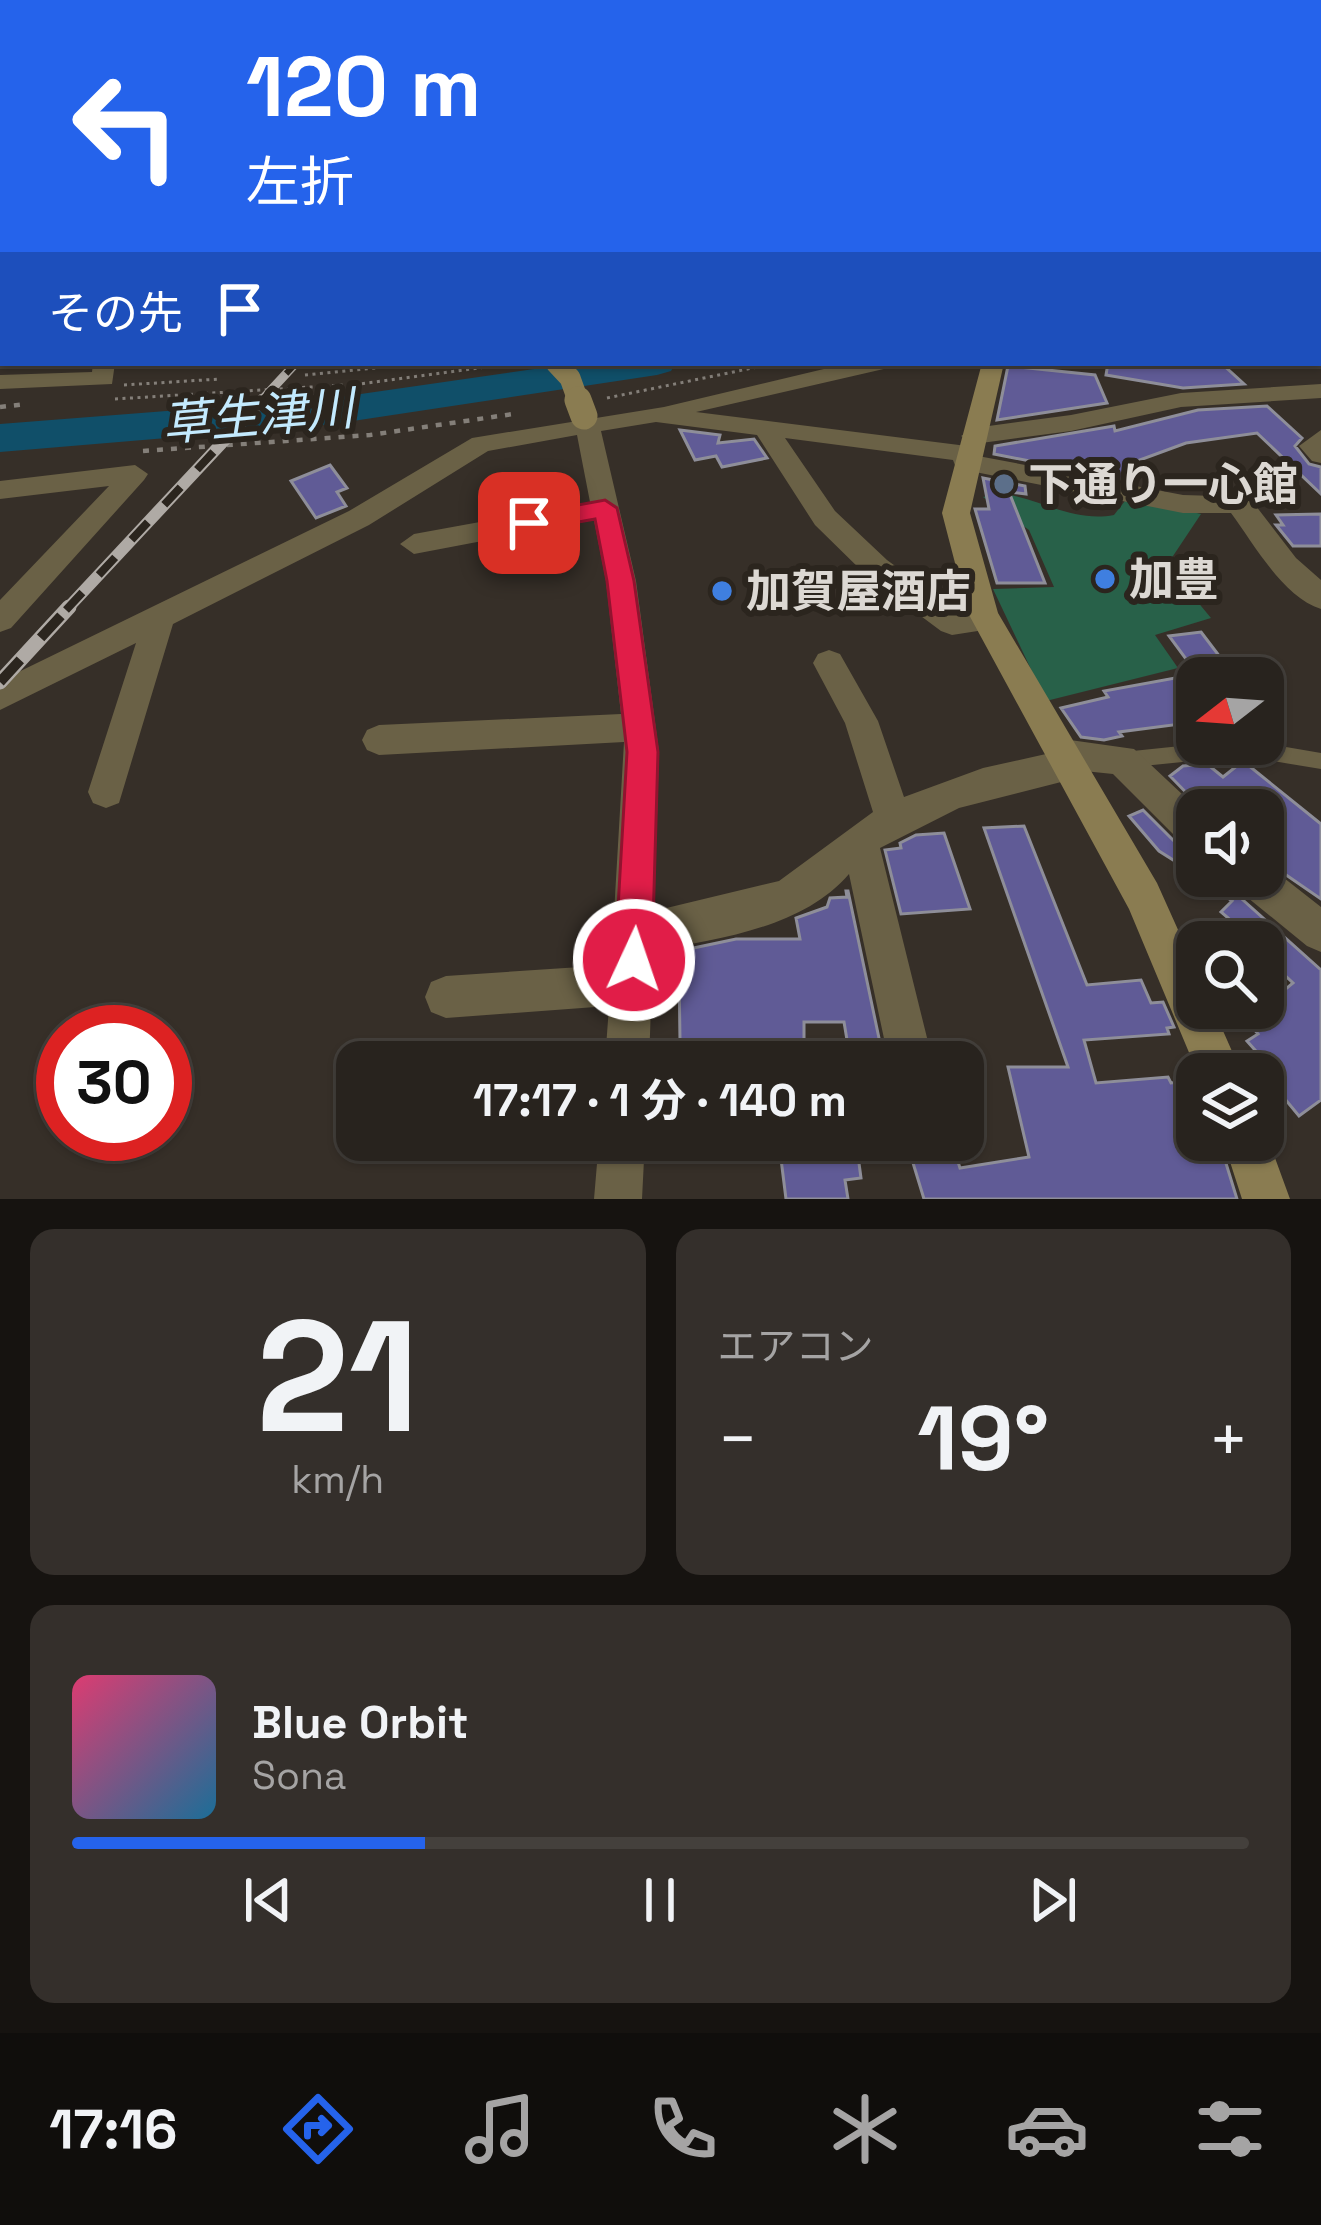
<!DOCTYPE html>
<html lang="ja">
<head>
<meta charset="utf-8">
<style>
  :root { --surface:#28231e; --page:#342f2b; --text:#f1f3f6; --muted:#a5a4a4; --line:#44403c; --accent:#2563eb }
  body { margin:0; font-family:"Space Grotesk","Noto Sans JP",sans-serif; background:var(--page); color:var(--text); height:100vh; display:flex; flex-direction:column; font-size:45px; white-space:nowrap }
  * { box-sizing:border-box; margin:0 }
  p { font-size:39px; color:var(--muted) }
  .icon { flex:none; width:66px; height:66px; fill:none; stroke:currentColor; stroke-width:2; stroke-linecap:round; stroke-linejoin:round }
  .map { position:relative; height:1199px; overflow:hidden }
  .sheet { display:flex; flex-direction:column; gap:30px; padding:30px; background:#161310; flex:1 }
  .sheet>* { flex:none }
  .guide { position:absolute; left:0px; top:0px; width:1323px; height:366px; box-shadow:0 3px 9px #0004,0 0 0 3px var(--line); background:#2563eb; color:#fff; overflow:hidden }
  .needle { width:78px; rotate:253deg }
  .fabs { position:absolute; left:1176px; top:657px; display:grid; gap:24px }
  .fabs a { display:grid; place-items:center; width:108px; height:108px; border-radius:24px; background:var(--surface); box-shadow:0 3px 9px #0004,0 0 0 3px var(--line); font-size:60px }
  .speed { position:absolute; left:36px; top:1005px; display:flex; gap:24px; font-size:60px; font-weight:700; text-align:center }
  .speed>* { display:grid; place-content:center; width:156px; height:156px; border-radius:50%; background:var(--surface); box-shadow:0 3px 9px #0004,0 0 0 3px var(--line); line-height:1 }
  .speed .limit { border:18px solid #d22; background:#fff; color:#111 }
  .pin { position:absolute; display:grid; place-items:center; width:102px; height:102px; color:#fff; margin:-51px; border-radius:24px; box-shadow:0 6px 18px #0006 }
  .me { position:absolute; width:132px; margin:-66px; rotate:3deg; stroke-linejoin:round; filter:drop-shadow(0 0 9px #0008) }
  .turn { display:flex; align-items:center; gap:42px; height:252px; padding:0 48px; font-size:54px }
  .turn .icon { width:156px; height:156px; stroke-width:2.5 }
  .turn b { display:block; font-size:84px; line-height:102px }
  .then { display:flex; align-items:center; height:114px; padding:0 48px; background:#0003; gap:24px; font-size:45px }
  .big { font-size:90px; font-weight:700; line-height:1.1 }
  .sheet .widget { flex:1; display:flex; flex-direction:column; justify-content:center; gap:18px; min-width:0; padding:0 42px; border-radius:24px; background:var(--page) }
  .sheet .dial { align-items:center; gap:0 }
  .dial b { font-size:156px; line-height:1 }
  .song { display:flex; align-items:center; gap:36px }
  .cover { width:144px; height:144px; border-radius:18px; background:linear-gradient(135deg,hsl(340 70% 55%),hsl(200 70% 35%)) }
  .played { height:12px; border-radius:6px; background:linear-gradient(90deg,var(--accent) 30%,var(--line) 30%) }
  .keys { display:flex; justify-content:space-around; direction:ltr }
  .heat { display:flex; justify-content:space-between; align-items:center; font-size:66px; direction:ltr }
  .sheet .tiles { flex:1; display:grid; gap:30px; grid-template-columns:1fr 1fr }
  .widget:last-child { grid-column:span 2 }
  .trip { position:absolute; left:336px; top:1041px; width:648px; height:120px; border-radius:24px; background:var(--surface); box-shadow:0 3px 9px #0004,0 0 0 3px var(--line); font-weight:700; line-height:120px; text-align:center }
  .menu { display:flex; height:192px; justify-content:space-around; align-items:center; background:#100e0c; color:var(--muted) }
  .menu .icon { width:84px; height:84px }
  .menu .selected { color:var(--accent) }
  .menu b { font-size:54px; color:var(--text) }
  .map>svg:first-child { display:block }
  .green { fill:#286149 }
  .lines { fill:none; stroke-linecap:round; stroke-linejoin:round }
  .river { fill:#104f69; fill-rule:evenodd }
  .building { fill:#605b96; stroke:#8e8e99; stroke-width:3 }
  .path-far1 { stroke:#847f79; stroke-width:3; stroke-dasharray:3 4.5; stroke-linecap:butt }
  .path { stroke:#847f79; stroke-width:4.5; stroke-dasharray:6 8; stroke-linecap:butt }
  .lane { fill:#6a6146; fill-rule:evenodd }
  .street { fill:#6a6146; fill-rule:evenodd }
  .secondary { fill:#8a7c51; fill-rule:evenodd }
  .primary { fill:#a39158; fill-rule:evenodd }
  .rail-far2-casing { stroke:#afaaa5; stroke-width:9 }
  .rail-far1-casing { stroke:#afaaa5; stroke-width:12 }
  .rail-casing { stroke:#afaaa5; stroke-width:15 }
  .rail-far2 { stroke:#2b251e; stroke-width:6; stroke-dasharray:20; stroke-linecap:butt }
  .rail-far1 { stroke:#2b251e; stroke-width:8; stroke-dasharray:24; stroke-linecap:butt }
  .rail { stroke:#2b251e; stroke-width:10; stroke-dasharray:30; stroke-linecap:butt }
  .secondary-bridge-far1 { stroke:#8a7c51; stroke-width:21 }
  .secondary-bridge { stroke:#8a7c51; stroke-width:27 }
  .route { fill:#e11d48; stroke:#92132f; stroke-width:3 }
  .service-dot { fill:#5c6f8a; stroke:#2b251e; stroke-width:4.5 }
  .shop-dot { fill:#3f7fe0; stroke:#2b251e; stroke-width:4.5 }
  .labels { text-anchor:middle; dominant-baseline:central; stroke-width:12; stroke-linejoin:round; paint-order:stroke }
  .poi-label { font-size:45px; font-weight:bold; fill:#dcd8d3; stroke:#2b251e; text-anchor:start }
  .water-label { font-size:48px; font-style:italic; fill:#c3eafe; stroke:#2b251e }
</style>
</head>
<body>
<div class="map">
<svg width="1321" height="1199" viewBox="0 0 1321 1199">
  <rect width="100%" height="100%" fill="#362f28"/>
  <!-- green -->
  <path class="green" d="M 997,493 C 1038,497 1072,523 1114,515 L 1128,497 L 1201,514 L 1167,565 L 1211,618 L 1155,635 L 1178,668 L 1046,701 L 993,589 L 1054,587 L 1029,530 L 983,497 Z"/>
  <g class="lines">
    <!-- river -->
    <path class="river" d="M 1321,186 L 1321,205 L 1320,205 L 1320,186 Z
      M 576,363 L 676,363 L 671,371 L 657,375 L 333,424 L 0,452 L 0,424 L 333,398 Z"/>
  </g>
  <!-- building -->
  <path class="building" d="M 1108,363 L 1221,363 L 1244,384 L 1183,388 L 1106,375 Z
    M 1008,366 L 1095,375 L 1107,403 L 997,420 Z
    M 1267,406 L 1302,438 L 1295,446 L 1309,464 L 1321,467 L 1321,494 L 1257,433 L 1186,443 L 1126,465 L 1126,480 L 994,454 L 995,446 L 1114,426 L 1115,431 L 1198,410 Z
    M 680,430 L 720,435 L 718,443 L 754,439 L 767,458 L 722,467 L 716,456 L 695,460 Z
    M 330,465 L 347,488 L 337,492 L 346,506 L 316,518 L 291,481 Z
    M 983,478 L 1025,486 L 1026,494 L 1009,492 L 1045,583 L 997,583 L 975,509 L 989,509 Z
    M 1321,514 L 1321,546 L 1293,546 L 1276,525 L 1283,525 L 1276,515 Z
    M 1201,632 L 1236,678 L 1200,678 L 1169,636 Z
    M 1197,674 L 1197,740 L 1191,740 L 1180,724 L 1119,732 L 1122,736 L 1104,740 L 1081,737 L 1061,708 L 1108,697 L 1104,691 Z
    M 1243,761 L 1321,824 L 1321,899 L 1263,859 L 1263,810 L 1203,810 L 1170,776 L 1183,766 L 1207,764 L 1223,777 Z
    M 1143,810 L 1181,848 L 1197,854 L 1197,875 L 1159,851 L 1129,816 Z
    M 1024,826 L 1087,985 L 1141,980 L 1151,1003 L 1163,1002 L 1174,1027 L 1167,1028 L 1169,1034 L 1084,1040 L 1096,1083 L 1168,1077 L 1171,1083 L 1180,1082 L 1197,1123 L 1197,1160 L 1225,1160 L 1237,1199 L 924,1199 L 906,1140 L 951,1140 L 960,1168 L 1029,1157 L 1008,1067 L 1068,1067 L 984,828 Z
    M 944,833 L 970,909 L 901,914 L 885,850 L 901,848 L 900,843 L 916,835 Z
    M 1198,876 L 1228,876 L 1234,892 L 1321,970 L 1321,1100 L 1299,1116 L 1256,1064 L 1263,1059 L 1247,1041 L 1258,1034 L 1244,1017 L 1263,1008 L 1293,983 L 1275,966 L 1280,962 L 1263,948 L 1263,942 L 1256,942 L 1221,912 L 1232,901 Z
    M 846,891 L 848,891 L 884,1062 L 850,1058 L 844,1022 L 804,1022 L 804,1062 L 703,1062 L 703,1057 L 696,1057 L 697,1041 L 680,1040 L 679,971 L 685,971 L 684,950 L 736,939 L 800,939 L 796,918 L 827,907 L 830,898 L 847,897 Z
    M 856,1141 L 861,1178 L 845,1180 L 848,1199 L 786,1199 L 780,1151 L 819,1150 L 818,1142 Z"/>
  <g class="lines">
    <!-- path-far1 -->
    <path class="path-far1" d="M 305,375 L 425,363
      M 124,385 L 220,379
      M 607,398 L 772,364
      M 115,399 L 360,384 L 516,363"/>
    <!-- path -->
    <path class="path" d="M 0,407 L 26,404
      M 143,451 L 370,435 L 513,414"/>
    <!-- lane -->
    <path class="lane" d="M 1320,46 L 1321,46 L 1321,50 L 1320,50 Z
      M 1263,743 L 1321,753 L 1321,769 L 1242,756 L 1123,768 L 1116,766 L 1113,760 L 1116,754 L 1123,752 L 1200,744 Z"/>
    <!-- street -->
    <path class="street" d="M 562,0 L 576,0 L 578,3 L 564,3 Z
      M 685,0 L 712,0 L 685,3 Z
      M 1049,0 L 1065,0 L 1068,3 L 1052,3 Z
      M 1098,0 L 1114,0 L 1117,3 L 1101,3 Z
      M 1212,0 L 1230,0 L 1233,3 L 1215,3 Z
      M 1320,32 L 1321,32 L 1321,40 L 1320,40 Z
      M 0,77 L 3,77 L 0,87 Z
      M 1320,105 L 1321,105 L 1321,115 L 1320,115 Z
      M 3,130 L 3,140 L 0,141 L 0,131 Z
      M 1320,142 L 1321,142 L 1321,152 L 1320,152 Z
      M 0,177 L 3,177 L 3,187 L 0,187 Z
      M 0,220 L 3,220 L 3,232 L 0,232 Z
      M 1321,230 L 1321,243 L 1320,243 L 1320,231 Z
      M 1320,318 L 1321,318 L 1321,332 L 1320,332 Z
      M 93,363 L 115,363 L 112,384 L 0,389 L 0,375 L 92,372 Z
      M 849,363 L 891,363 L 888,368 L 696,412 L 967,446 L 976,448 L 978,456 L 1183,495 L 1249,497 L 1296,558 L 1321,580 L 1321,609 C 1283,597 1254,544 1231,513 L 1183,513 L 965,470 L 956,468 L 953,460 L 785,438 L 835,511 L 887,560 L 957,611 L 997,612 L 1001,620 L 997,628 L 952,635 L 941,631 L 867,576 L 815,525 L 757,435 L 656,422 L 601,431 L 636,581 L 659,752 L 654,911 L 779,881 L 873,812 L 845,723 L 813,663 L 818,654 L 829,650 L 840,654 L 878,721 L 904,797 L 983,768 L 1046,754 L 1051,743 L 1063,739 L 1134,749 L 1199,810 L 1197,850 L 1184,845 L 1113,774 L 1084,771 L 1069,780 L 959,808 L 880,848 L 933,1062 L 889,1062 L 849,874 C 803,928 718,939 653,951 L 649,1062 L 605,1062 L 609,1006 L 446,1018 L 431,1012 L 425,997 L 431,982 L 446,976 L 611,965 L 624,742 L 379,755 L 367,750 L 362,740 L 367,730 L 379,725 L 621,714 L 606,581 L 594,520 L 414,554 L 400,544 L 414,534 L 590,502 L 577,435 L 488,451 L 369,525 L 173,624 L 119,803 L 106,808 L 93,803 L 88,792 L 136,643 L 0,710 L 0,681 L 349,511 L 472,438 L 664,407 Z
      M 1321,384 L 1321,398 L 1181,407 L 1071,431 L 974,444 L 961,436 L 974,428 L 1071,415 L 1181,393 Z
      M 1321,430 L 1321,463 L 1312,461 L 1299,446 Z
      M 135,465 L 148,474 L 144,480 L 11,628 L 0,632 L 0,600 L 109,486 L 0,499 L 0,481 Z
      M 1265,863 L 1321,907 L 1321,952 L 1307,946 L 1237,889 L 1232,876 L 1263,876 Z
      M 599,1140 L 645,1140 L 642,1199 L 594,1199 Z"/>
    <!-- secondary -->
    <path class="secondary" d="M 247,0 L 259,0 L 260,3 L 248,3 Z
      M 3,18 L 3,27 L 0,28 L 0,19 Z
      M 982,363 L 1004,363 L 970,513 L 998,613 L 1157,883 L 1197,972 L 1197,1008 L 1213,1008 L 1242,1074 L 1198,1074 L 1129,909 L 968,613 L 942,513 Z
      M 1263,1125 L 1290,1199 L 1242,1199 L 1223,1140 L 1263,1140 Z"/>
    <!-- primary -->
    <path class="primary" d="M 0,48 L 3,48 L 3,56 L 0,56 Z
      M 1320,71 L 1321,71 L 1321,79 L 1320,79 Z"/>
    <!-- rail-far2 casing -->
    <g class="rail-far2-casing">
      <path id="rail-far2" d="M 259,403 L 296,363"/>
    </g>
    <!-- rail-far1 casing -->
    <g class="rail-far1-casing">
      <path id="rail-far1" d="M 66,610 L 262,400"/>
    </g>
    <!-- rail casing -->
    <g class="rail-casing">
      <path id="rail" d="M 0,682 L 69,607"/>
    </g>
    <!-- rail-far2 -->
    <use href="#rail-far2" class="rail-far2"/>
    <!-- rail-far1 -->
    <use href="#rail-far1" class="rail-far1"/>
    <!-- rail -->
    <use href="#rail" class="rail"/>
    <!-- secondary-bridge-far1 -->
    <path class="secondary-bridge-far1" d="M 556,363 L 570,378 L 579,403"/>
    <!-- secondary-bridge -->
    <path class="secondary-bridge" d="M 578,400 L 584,416"/>
  </g>
  <!-- route -->
  <path class="route" d="M 605,500 L 617,508 L 634,581 L 658,752 L 652,960 L 647,973 L 634,978 L 620,973 L 615,960 L 627,752 L 607,581 L 595,519 L 529,531 L 516,523 L 529,514 Z"/>
  <!-- markers -->
  <circle class="service-dot" cx="1004" cy="484" r="12"/>
  <g class="shop-dot">
    <circle cx="1105" cy="579" r="12"/>
    <circle cx="722" cy="591" r="12"/>
  </g>
  <g class="labels">
    <!-- poi labels -->
    <g class="poi-label">
      <text x="1028" y="484">下通り一心館</text>
      <text x="1129" y="579">加豊</text>
      <text x="746" y="591">加賀屋酒店</text>
    </g>
    <!-- water labels -->
    <g class="water-label">
      <text transform="translate(258 416) rotate(-5)">草生津川</text>
    </g>
  </g>
</svg>
<div class="fabs">
<a><svg class="needle" viewBox="-14 -14 28 28"><path d="M0-13l5 13h-10z" fill="#e53935"/><path d="M0 13l5-13h-10z" fill="#a5a4a4"/></svg></a>
<a><svg class="icon" aria-label="sound" viewBox="0 0 24 24"><path d="M4 9h4l5-4v14l-5-4H4zM17 9q2 3 0 6"/></svg></a>
<a><svg class="icon" aria-label="search" viewBox="0 0 24 24"><circle cx="10" cy="10" r="6"/><path d="M15 15l6 6"/></svg></a>
<a><svg class="icon" aria-label="layers" viewBox="0 0 24 24"><path d="M12 4l9 5-9 5-9-5zM3 14l9 5 9-5"/></svg></a>
</div>
<div class="speed"><div class="limit">30</div></div>
<div class="pin" style="left:529px;top:523px;background:#d93025"><svg class="icon" aria-label="arrive" viewBox="0 0 24 24"><path d="M6 21V4h12l-3 4 3 4H6"/></svg></div>
<svg class="me" style="left:634px;top:960px" viewBox="-20 -20 40 40"><circle r="17" fill="#e11d48" stroke="#fff" stroke-width="3"/><path d="M0-11L8 9 0 5-8 9z" fill="#fff"/></svg>
<div class="trip">17:17 · 1 分 · 140 m</div>
<div class="guide">
<div class="turn"><svg class="icon" aria-label="left" viewBox="0 0 24 24"><path d="M17 20v-9H6M10 6l-5 5 5 5"/></svg><div><b>120 m</b>左折</div></div>
<div class="then">その先<svg class="icon" aria-label="arrive" viewBox="0 0 24 24"><path d="M6 21V4h12l-3 4 3 4H6"/></svg></div>
</div>
</div>
<section class="sheet">
<div class="tiles">
<div class="widget dial"><b>21</b><p>km/h</p></div>
<div class="widget"><p>エアコン</p>
<div class="heat"><a>−</a><b class="big">19°</b><a>+</a></div>
</div>
<div class="widget">
<div class="song"><i class="cover"></i><div><b>Blue Orbit</b><p>Sona</p></div></div>
<div class="played"></div>
<div class="keys"><svg class="icon" aria-label="previous" viewBox="0 0 24 24"><path d="M18 5L8 12l10 7zM5 5v14"/></svg><svg class="icon" aria-label="pause" viewBox="0 0 24 24"><path d="M8 5v14M16 5v14"/></svg><svg class="icon" aria-label="next" viewBox="0 0 24 24"><path d="M6 5l10 7-10 7zM19 5v14"/></svg></div>
</div>
</div>
</section>
<nav class="menu">
<b>17:16</b>
<svg class="icon selected" aria-label="directions" viewBox="0 0 24 24"><path d="M12 3l9 9-9 9-9-9zM9 14v-3h6M13 9l2 2-2 2"/></svg>
<svg class="icon" aria-label="music" viewBox="0 0 24 24"><path d="M9 18V5l10-2v13"/><circle cx="6" cy="18" r="3"/><circle cx="16" cy="16" r="3"/></svg>
<svg class="icon" aria-label="phone" viewBox="0 0 24 24"><path d="M5 4h4l2 5-3 2q2 4 5 5l2-3 5 2v4C11 20 4 13 5 4z"/></svg>
<svg class="icon" aria-label="climate" viewBox="0 0 24 24"><path d="M12 3v18M4 7l16 10M4 17L20 7"/></svg>
<svg class="icon" aria-label="car" viewBox="0 0 24 24"><path d="M5 17H2v-5l4-1 3-4h7l3 4 3 1v5h-3M9 17h6M6 11h13"/><circle cx="7" cy="17" r="2"/><circle cx="17" cy="17" r="2"/></svg>
<svg class="icon" aria-label="filters" viewBox="0 0 24 24"><path d="M4 7h16M4 17h16"/><circle cx="9" cy="7" r="2"/><circle cx="15" cy="17" r="2"/></svg>
</nav>
</body>
</html>
